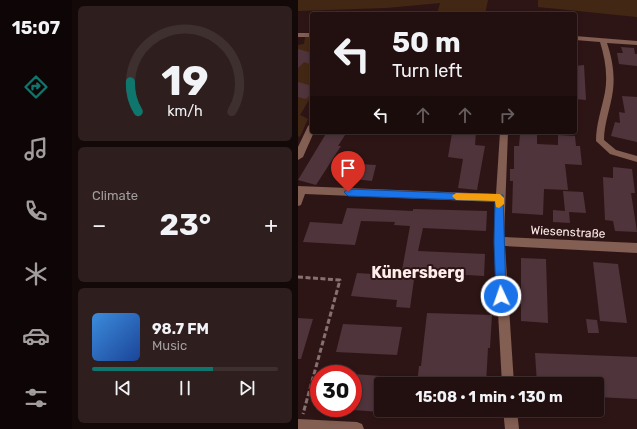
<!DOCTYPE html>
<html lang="en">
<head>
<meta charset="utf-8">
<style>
  :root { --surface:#221010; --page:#2e1e1e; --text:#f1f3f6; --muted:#a29d9f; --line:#3f3030; --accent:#0f766e }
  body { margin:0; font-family:Rubik,sans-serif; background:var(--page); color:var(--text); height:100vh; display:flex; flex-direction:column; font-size:15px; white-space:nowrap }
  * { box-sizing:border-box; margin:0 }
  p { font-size:13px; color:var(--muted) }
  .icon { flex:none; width:22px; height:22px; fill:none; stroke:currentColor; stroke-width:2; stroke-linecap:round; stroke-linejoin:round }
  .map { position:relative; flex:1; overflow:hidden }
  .drawer { display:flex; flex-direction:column; gap:6px; padding:6px; background:#130909; width:226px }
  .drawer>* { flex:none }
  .top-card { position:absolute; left:12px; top:12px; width:267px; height:122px; border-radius:4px; box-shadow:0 2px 6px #0003,0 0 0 1px var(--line); background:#221010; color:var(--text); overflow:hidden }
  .speed { position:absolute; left:12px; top:365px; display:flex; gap:8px; font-size:20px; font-weight:700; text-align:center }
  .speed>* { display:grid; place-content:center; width:52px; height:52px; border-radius:50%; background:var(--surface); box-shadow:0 2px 6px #0003,0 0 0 1px var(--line); line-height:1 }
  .speed .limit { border:6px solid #d22; background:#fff; color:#111 }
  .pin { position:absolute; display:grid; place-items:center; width:34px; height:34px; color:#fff; margin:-41px -17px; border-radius:50% 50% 50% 0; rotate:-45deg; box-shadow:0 0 4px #0007 }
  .pin .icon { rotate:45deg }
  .me { position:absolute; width:44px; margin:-22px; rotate:357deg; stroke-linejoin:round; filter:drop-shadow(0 0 3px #0008) }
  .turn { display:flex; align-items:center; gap:14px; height:84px; padding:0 16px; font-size:18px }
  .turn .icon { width:52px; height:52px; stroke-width:2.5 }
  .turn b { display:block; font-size:28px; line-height:34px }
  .lanes { display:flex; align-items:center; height:38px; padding:0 16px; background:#0003; justify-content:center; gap:20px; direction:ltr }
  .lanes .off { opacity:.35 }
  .big { font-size:30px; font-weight:700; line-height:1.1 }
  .drawer .widget { flex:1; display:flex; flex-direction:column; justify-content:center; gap:6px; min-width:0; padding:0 14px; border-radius:6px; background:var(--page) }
  .drawer .dial { align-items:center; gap:0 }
  .dial svg { height:104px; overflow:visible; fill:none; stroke:var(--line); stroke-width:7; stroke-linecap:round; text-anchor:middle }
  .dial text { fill:var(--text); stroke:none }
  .song { display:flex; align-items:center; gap:12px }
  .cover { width:48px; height:48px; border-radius:6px; background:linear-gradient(135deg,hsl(210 70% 55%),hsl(220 70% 35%)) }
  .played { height:4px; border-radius:2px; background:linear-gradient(90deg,var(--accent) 65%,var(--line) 65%) }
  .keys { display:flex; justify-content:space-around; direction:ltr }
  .heat { display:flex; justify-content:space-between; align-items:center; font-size:22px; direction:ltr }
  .trip { position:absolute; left:76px; top:377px; width:230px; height:40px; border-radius:4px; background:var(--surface); box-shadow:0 2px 6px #0003,0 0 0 1px var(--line); font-weight:700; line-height:40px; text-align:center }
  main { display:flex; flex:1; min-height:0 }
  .tab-bar { display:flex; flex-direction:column; width:72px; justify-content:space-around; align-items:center; background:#0e0606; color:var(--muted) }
  .tab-bar .icon { width:28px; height:28px }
  .tab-bar .active { color:var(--accent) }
  .tab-bar b { font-size:18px; color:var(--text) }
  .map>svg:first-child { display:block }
  .green { fill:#422814 }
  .building { fill:#4f343c }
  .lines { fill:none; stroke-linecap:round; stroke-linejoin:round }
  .path { stroke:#877170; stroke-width:3; stroke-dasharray:5 2.5; stroke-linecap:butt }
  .minor { fill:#835e52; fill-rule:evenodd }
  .route { fill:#1a73e8; stroke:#114b97 }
  .slow { fill:#f59e0b }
  .labels { text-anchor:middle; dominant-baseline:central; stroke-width:4; stroke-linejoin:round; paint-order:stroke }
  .street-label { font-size:12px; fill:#ffeceb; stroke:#2e1515 }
  .district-label { font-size:16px; font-weight:bold; fill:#ffeceb; stroke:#2e1515 }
</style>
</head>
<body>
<main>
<nav class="tab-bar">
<b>15:07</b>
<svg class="icon active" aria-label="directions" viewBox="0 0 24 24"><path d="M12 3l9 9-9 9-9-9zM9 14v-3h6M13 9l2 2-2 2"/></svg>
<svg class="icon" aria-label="music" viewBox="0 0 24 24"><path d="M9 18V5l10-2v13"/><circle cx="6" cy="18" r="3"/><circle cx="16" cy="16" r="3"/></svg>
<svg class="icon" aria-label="phone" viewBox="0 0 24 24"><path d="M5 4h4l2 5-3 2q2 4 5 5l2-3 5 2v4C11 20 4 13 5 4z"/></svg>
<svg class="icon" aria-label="climate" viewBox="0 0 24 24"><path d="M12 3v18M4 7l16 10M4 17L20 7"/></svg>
<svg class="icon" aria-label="car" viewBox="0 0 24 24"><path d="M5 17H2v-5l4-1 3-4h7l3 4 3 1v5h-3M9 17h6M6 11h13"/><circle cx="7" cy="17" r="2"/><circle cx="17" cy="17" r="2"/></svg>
<svg class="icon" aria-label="filters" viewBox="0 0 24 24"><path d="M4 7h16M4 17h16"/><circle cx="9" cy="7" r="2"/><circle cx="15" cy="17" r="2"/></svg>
</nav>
<section class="drawer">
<div class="widget dial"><svg viewBox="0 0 100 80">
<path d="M14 69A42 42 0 1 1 86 69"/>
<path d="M14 69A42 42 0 0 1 8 46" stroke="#0f766e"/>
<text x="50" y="56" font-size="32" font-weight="700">19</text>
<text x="50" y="72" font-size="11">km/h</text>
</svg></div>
<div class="widget"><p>Climate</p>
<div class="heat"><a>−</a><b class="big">23°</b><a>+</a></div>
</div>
<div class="widget">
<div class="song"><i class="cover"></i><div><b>98.7 FM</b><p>Music</p></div></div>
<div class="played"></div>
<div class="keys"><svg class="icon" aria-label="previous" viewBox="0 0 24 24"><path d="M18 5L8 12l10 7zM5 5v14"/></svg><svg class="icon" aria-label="pause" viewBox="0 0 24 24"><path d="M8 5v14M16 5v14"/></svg><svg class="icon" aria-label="next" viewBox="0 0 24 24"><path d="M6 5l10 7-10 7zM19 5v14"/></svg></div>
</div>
</section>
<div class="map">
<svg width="339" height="429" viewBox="0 0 339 429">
  <rect width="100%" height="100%" fill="#2e1515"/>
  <!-- green -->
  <path class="green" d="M 0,0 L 190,0 L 187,14 L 139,14 L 142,3 L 88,8 L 0,11 Z
    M 240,0 L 339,0 L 339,17 L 240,7 Z
    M 7,37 L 14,37 L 14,100 L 11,100 L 2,115 L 10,119 L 2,137 L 0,136 L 0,45 L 6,44 Z"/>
  <!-- building -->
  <path class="building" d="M 323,47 L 336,48 L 337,54 L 339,54 L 339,66 L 321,64 L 319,53 L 325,53 Z
    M 0,49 L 14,53 L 14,65 L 6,62 L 0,68 Z
    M 286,65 L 288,100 L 277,99 L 277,66 Z
    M 0,82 L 14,86 L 14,93 L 8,99 L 0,97 Z
    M 324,96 L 339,97 L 339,142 L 313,136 L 317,122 L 322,123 L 321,112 L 327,113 Z
    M 29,132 L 49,132 L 40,146 L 43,146 L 18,185 L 0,180 Z
    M 165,132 L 178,132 L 177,145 L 187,146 L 179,190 L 160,188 L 165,159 L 150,157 L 154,133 Z
    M 222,134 L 239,135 L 239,144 L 260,145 L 260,135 L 277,136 L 278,146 L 282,146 L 284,165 L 267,164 L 270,190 L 246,189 L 245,215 L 214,213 L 215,181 L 212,181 L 212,169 L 216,169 L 216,146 L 221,146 Z
    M 61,164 L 78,165 L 74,181 L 56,179 Z
    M 315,167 L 334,169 L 337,193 L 333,193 L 339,232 L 317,231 L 315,221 L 307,220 L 305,177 L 315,178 Z
    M 265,191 L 285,192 L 288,213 L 271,212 L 272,223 L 255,222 L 255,210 L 267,211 Z
    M 49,208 L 115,211 L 115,209 L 189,211 L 188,231 L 125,228 L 120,251 L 187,254 L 186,276 L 117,272 L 112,308 L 98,307 L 99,300 L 53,296 L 59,273 L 103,276 L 112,226 L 96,225 L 97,222 L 63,221 L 57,245 L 5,242 L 12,222 L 44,224 Z
    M 223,258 L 248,259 L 250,323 L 223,321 Z
    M 295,262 L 320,264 L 329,323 L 302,321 Z
    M 129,313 L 194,315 L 192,348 L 190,348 L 188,384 L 119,384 L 121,366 L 123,366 Z
    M 0,318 L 15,319 L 3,359 L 0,359 Z
    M 288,319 L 299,320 L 301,333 L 290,333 Z
    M 45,324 L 104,327 L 99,355 L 38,352 Z
    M 237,353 L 339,357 L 339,399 L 299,397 L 299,384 L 239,384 Z
    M 55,374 L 83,376 L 83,412 L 55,410 Z"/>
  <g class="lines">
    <!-- path -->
    <path class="path" d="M 0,277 L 42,280 L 5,414"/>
    <!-- minor -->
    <path class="minor" d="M 0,33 L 14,33 L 14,37 L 0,37 Z
      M 277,36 L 339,41 L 339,45 L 309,43 C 314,58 317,74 315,90 C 313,107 306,123 306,140 L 318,150 L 339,156 L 339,162 L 312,154 L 298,141 C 298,124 304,108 307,92 C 310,75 307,58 302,42 L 277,40 Z
      M 14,123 L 14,132 L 16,132 L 5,157 L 0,160 L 0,147 L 10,126 Z
      M 202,132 L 210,132 L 206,237 L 339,243 L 339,253 L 207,246 L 216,384 L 204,384 L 196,241 L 198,202 L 7,194 L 3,205 L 0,206 L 0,186 L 198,194 Z
      M 205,410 L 219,410 L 221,429 L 207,429 Z
      M 0,419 L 59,422 L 64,424 L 66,429 L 0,429 Z"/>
  </g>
  <!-- route -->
  <path class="route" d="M 50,189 L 205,195 L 208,296 L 207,300 L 203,301 L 200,300 L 198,296 L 196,242 L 197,201 L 50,196 L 46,192 Z"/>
  <!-- slow -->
  <path class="slow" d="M 158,193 L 202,194 L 206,198 L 206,204 L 201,208 L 198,207 L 197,201 L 158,200 L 154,196 Z"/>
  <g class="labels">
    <!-- street labels -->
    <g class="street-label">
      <text transform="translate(270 232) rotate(3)">Wiesenstraße</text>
    </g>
    <!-- district labels -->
    <g class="district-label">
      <text x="120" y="272">Künersberg</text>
    </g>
  </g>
</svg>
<div class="speed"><div class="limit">30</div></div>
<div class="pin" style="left:50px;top:192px;background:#d93025"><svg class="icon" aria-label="arrive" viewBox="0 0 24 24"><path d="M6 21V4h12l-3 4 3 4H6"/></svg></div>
<svg class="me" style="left:203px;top:296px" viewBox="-20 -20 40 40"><circle r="17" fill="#1a73e8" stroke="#fff" stroke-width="3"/><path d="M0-11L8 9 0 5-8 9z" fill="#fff"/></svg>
<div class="trip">15:08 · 1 min · 130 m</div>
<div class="top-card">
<div class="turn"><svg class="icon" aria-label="left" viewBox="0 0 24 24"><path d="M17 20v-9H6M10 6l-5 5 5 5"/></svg><div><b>50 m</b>Turn left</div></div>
<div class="lanes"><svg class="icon" aria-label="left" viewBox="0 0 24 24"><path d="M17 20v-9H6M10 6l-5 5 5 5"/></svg><svg class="icon off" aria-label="ahead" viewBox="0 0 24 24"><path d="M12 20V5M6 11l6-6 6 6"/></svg><svg class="icon off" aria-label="ahead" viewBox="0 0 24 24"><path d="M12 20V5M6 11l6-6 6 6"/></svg><svg class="icon off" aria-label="right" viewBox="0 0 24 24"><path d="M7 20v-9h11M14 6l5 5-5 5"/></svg></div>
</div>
</div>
</main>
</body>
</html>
